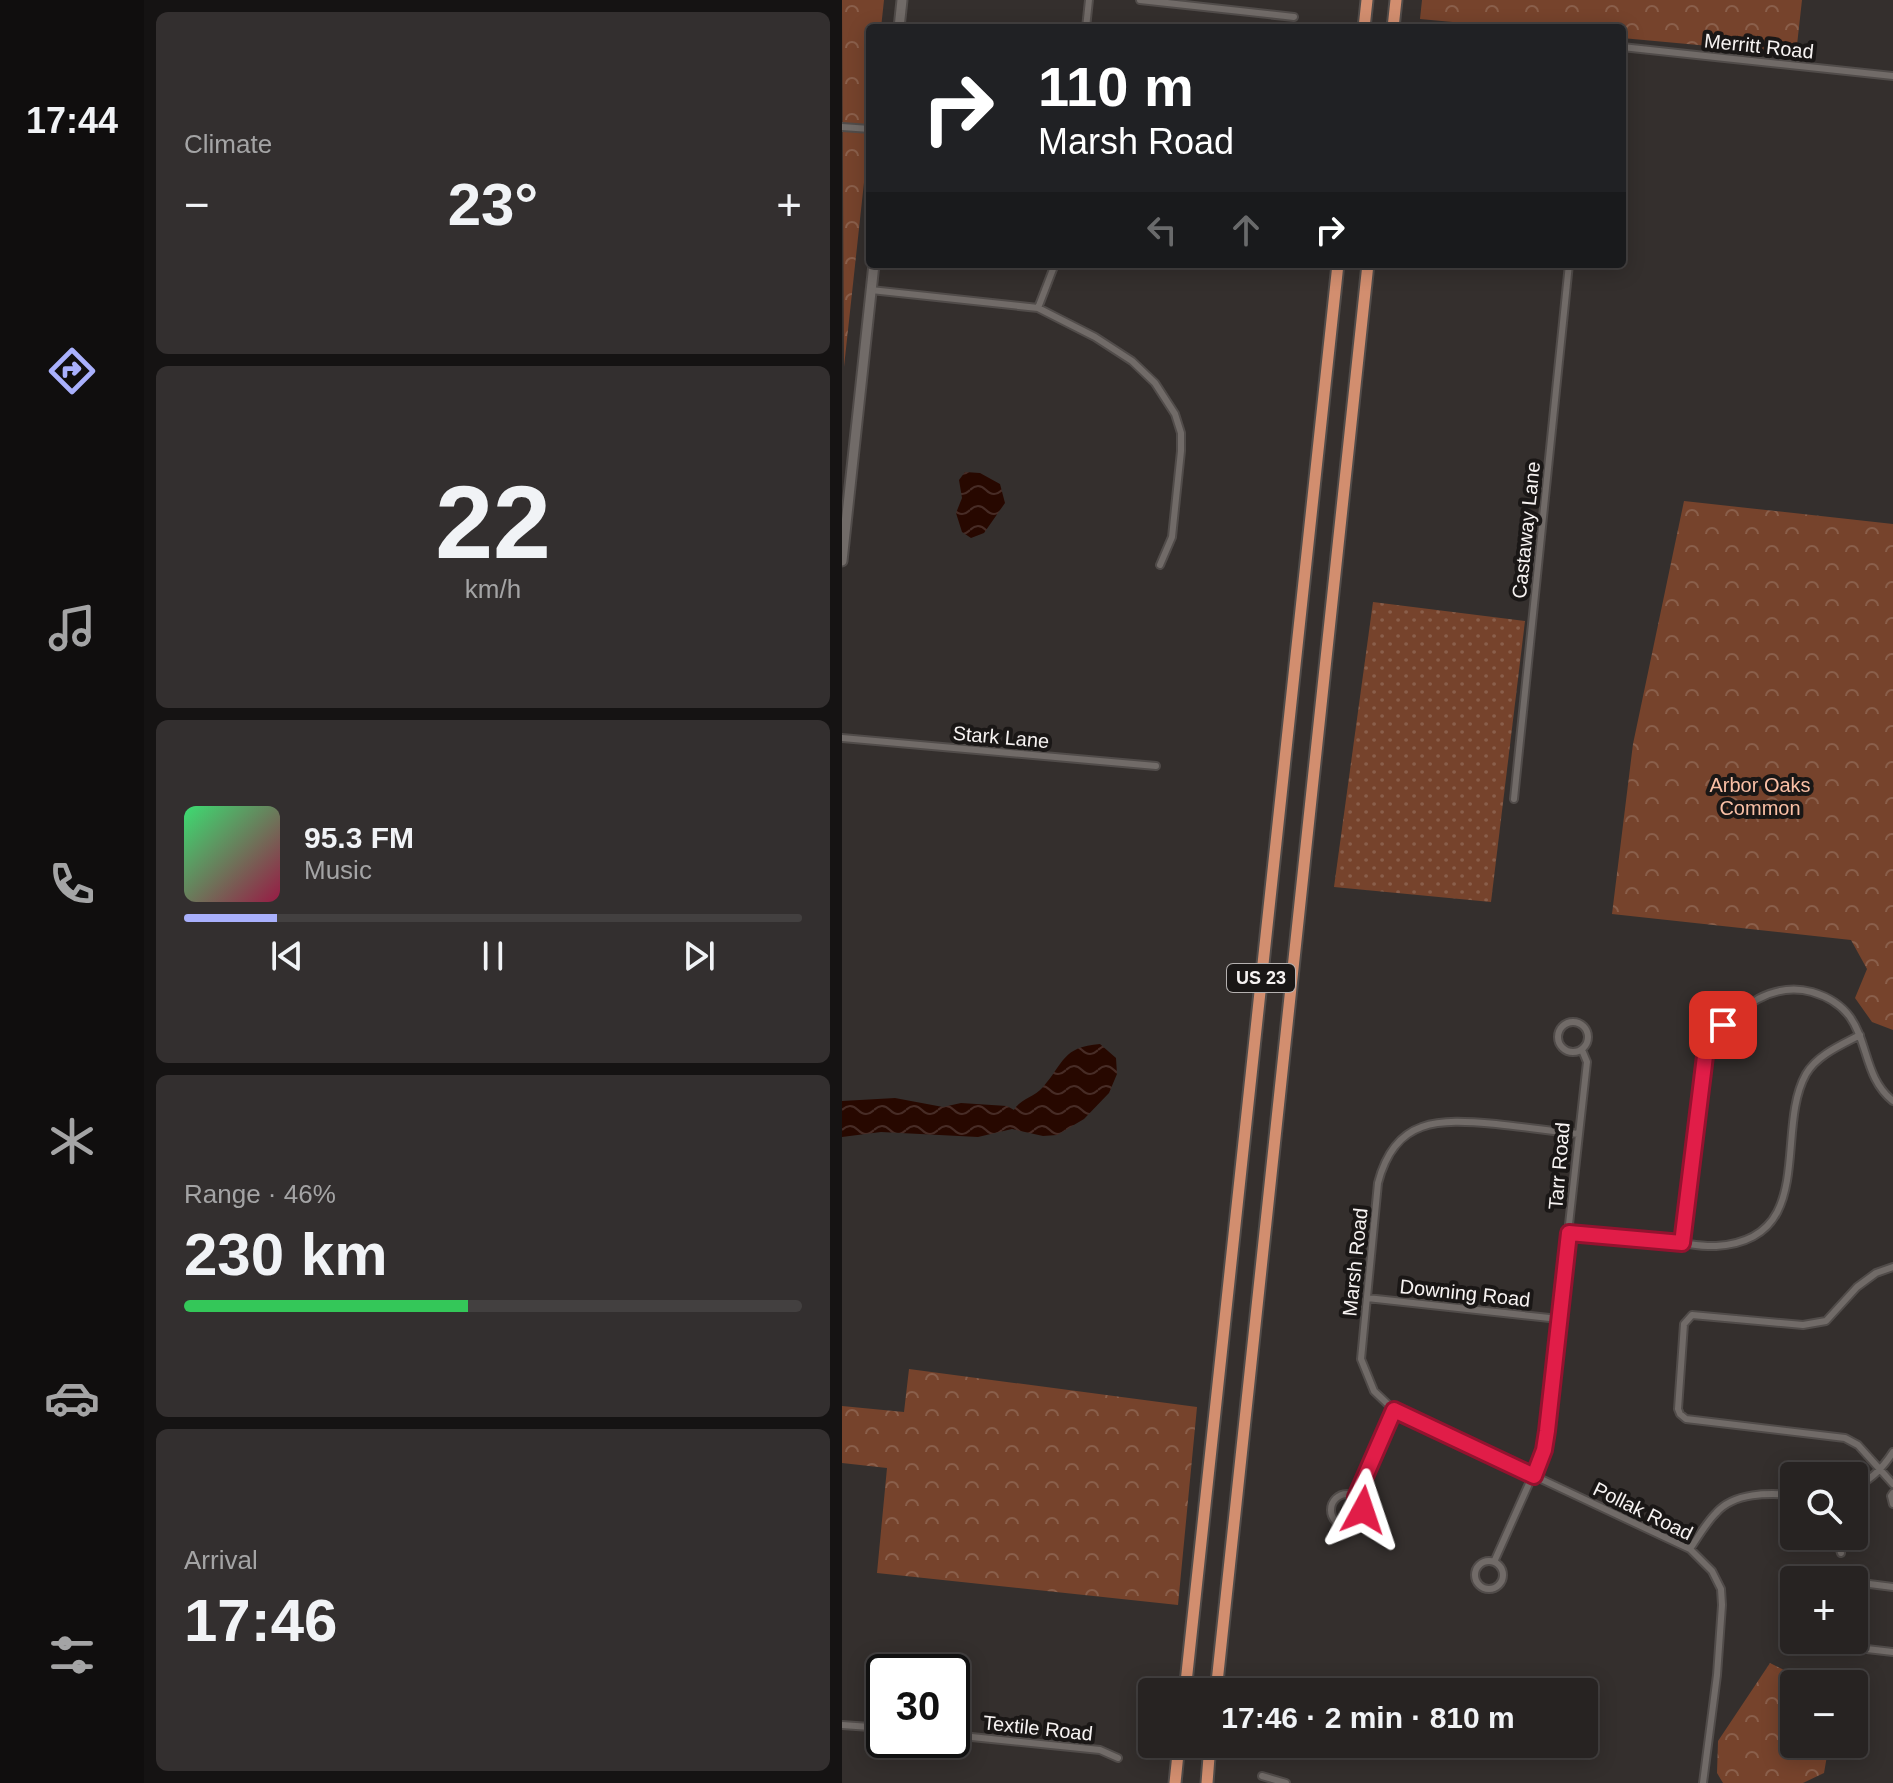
<!DOCTYPE html>
<html lang="en">
<head>
<meta charset="utf-8">
<style>
  :root { --surface:#272322; --page:#332f2f; --text:#f1f3f6; --muted:#a4a4a5; --line:#434040; --accent:#a9b0fc }
  body { margin:0; font-family:Helvetica,sans-serif; background:var(--page); color:var(--text); height:100vh; display:flex; flex-direction:column; font-size:30px; white-space:nowrap }
  * { box-sizing:border-box; margin:0 }
  p { font-size:26px; color:var(--muted) }
  .icon { flex:none; width:44px; height:44px; fill:none; stroke:currentColor; stroke-width:2; stroke-linecap:round; stroke-linejoin:round }
  .map { position:relative; flex:1; overflow:hidden }
  .panel { display:flex; flex-direction:column; gap:12px; padding:12px; background:#151313; width:698px }
  .panel>* { flex:none }
  .top-card { position:absolute; left:24px; top:24px; width:760px; height:244px; border-radius:8px; box-shadow:0 4px 20px #0003,0 0 0 2px var(--line); background:#202124; color:#fff; overflow:hidden }
  .fabs { position:absolute; left:938px; top:1462px; display:grid; gap:16px }
  .fabs a { display:grid; place-items:center; width:88px; height:88px; border-radius:8px; background:var(--surface); box-shadow:0 4px 20px #0003,0 0 0 2px var(--line); font-size:40px }
  .speed { position:absolute; left:24px; top:1654px; display:flex; gap:16px; font-size:40px; font-weight:700; text-align:center }
  .speed>* { display:grid; place-content:center; width:104px; height:104px; border-radius:50%; background:var(--surface); box-shadow:0 4px 20px #0003,0 0 0 2px var(--line); line-height:1 }
  .speed .limit { border:4px solid #111; border-radius:12px; background:#fff; color:#111 }
  .pin { position:absolute; display:grid; place-items:center; width:68px; height:68px; color:#fff; margin:-34px; border-radius:16px; box-shadow:0 4px 12px #0006 }
  .me { position:absolute; width:88px; margin:-44px; rotate:5deg; stroke-linejoin:round; filter:drop-shadow(0 0 6px #0008) }
  .turn { display:flex; align-items:center; gap:28px; height:168px; padding:0 40px; font-size:36px }
  .turn .icon { width:104px; height:104px; stroke-width:2.5 }
  .turn b { display:block; font-size:56px; line-height:68px }
  .lanes { display:flex; align-items:center; height:76px; padding:0 40px; background:#0003; justify-content:center; gap:40px; direction:ltr }
  .lanes .off { opacity:.35 }
  .big { font-size:60px; font-weight:700; line-height:1.1 }
  .panel .card { flex:1; display:flex; flex-direction:column; justify-content:center; gap:12px; min-width:0; padding:0 28px; border-radius:12px; background:var(--page) }
  .panel .dial { align-items:center; gap:0 }
  .dial b { font-size:104px; line-height:1 }
  .song { display:flex; align-items:center; gap:24px }
  .cover { width:96px; height:96px; border-radius:12px; background:linear-gradient(135deg,hsl(140 70% 55%),hsl(340 70% 35%)) }
  .played { height:8px; border-radius:4px; background:linear-gradient(90deg,var(--accent) 15%,var(--line) 15%) }
  .keys { display:flex; justify-content:space-around; direction:ltr }
  .heat { display:flex; justify-content:space-between; align-items:center; font-size:44px; direction:ltr }
  .charge { height:12px; border-radius:6px; background:linear-gradient(90deg,#34c759 46%,var(--line) 0) }
  .trip { position:absolute; left:296px; top:1678px; width:460px; height:80px; border-radius:8px; background:var(--surface); box-shadow:0 4px 20px #0003,0 0 0 2px var(--line); font-weight:700; line-height:80px; text-align:center }
  main { display:flex; flex:1; min-height:0 }
  .menu { display:flex; flex-direction:column; width:144px; justify-content:space-around; align-items:center; background:#100e0e; color:var(--muted) }
  .menu .icon { width:56px; height:56px }
  .menu .active { color:var(--accent) }
  .menu b { font-size:36px; color:var(--text) }
  .map>svg:first-child { display:block }
  .green { fill:url(#green-dots) }
  .forest { fill:url(#forest-crowns) }
  .water { fill:url(#water-waves) }
  .lines { fill:none; stroke-linecap:round; stroke-linejoin:round }
  .minor-casing { stroke:#514c4a; stroke-width:10 }
  .secondary-casing { stroke:#514c4a; stroke-width:13 }
  .motorway-casing { stroke:#514c4a; stroke-width:15 }
  .minor { stroke:#716b68; stroke-width:6 }
  .secondary { stroke:#716b68; stroke-width:9 }
  .motorway { stroke:#d28e6f; stroke-width:11 }
  .route-casing { stroke:#92132f; stroke-width:20 }
  .route { stroke:#e11d48; stroke-width:14 }
  .labels { text-anchor:middle; dominant-baseline:central; stroke-width:8; stroke-linejoin:round; paint-order:stroke }
  .shield { fill:#1a1716; stroke:#b5b1b0; stroke-width:2 }
  .shield-label { font-size:18px; font-weight:bold; fill:#f7f3f2 }
  .street-label { font-size:20px; fill:#f7f3f2; stroke:#1a1716 }
  .park-label { font-size:20px; fill:#fac0a6; stroke:#1a1716 }
</style>
</head>
<body>
<main>
<nav class="menu">
<b>17:44</b>
<svg class="icon active" aria-label="directions" viewBox="0 0 24 24"><path d="M12 3l9 9-9 9-9-9zM9 14v-3h6M13 9l2 2-2 2"/></svg>
<svg class="icon" aria-label="music" viewBox="0 0 24 24"><path d="M9 18V5l10-2v13"/><circle cx="6" cy="18" r="3"/><circle cx="16" cy="16" r="3"/></svg>
<svg class="icon" aria-label="phone" viewBox="0 0 24 24"><path d="M5 4h4l2 5-3 2q2 4 5 5l2-3 5 2v4C11 20 4 13 5 4z"/></svg>
<svg class="icon" aria-label="climate" viewBox="0 0 24 24"><path d="M12 3v18M4 7l16 10M4 17L20 7"/></svg>
<svg class="icon" aria-label="car" viewBox="0 0 24 24"><path d="M5 17H2v-5l4-1 3-4h7l3 4 3 1v5h-3M9 17h6M6 11h13"/><circle cx="7" cy="17" r="2"/><circle cx="17" cy="17" r="2"/></svg>
<svg class="icon" aria-label="filters" viewBox="0 0 24 24"><path d="M4 7h16M4 17h16"/><circle cx="9" cy="7" r="2"/><circle cx="15" cy="17" r="2"/></svg>
</nav>
<section class="panel">
<div class="card"><p>Climate</p>
<div class="heat"><a>−</a><b class="big">23°</b><a>+</a></div>
</div>
<div class="card dial"><b>22</b><p>km/h</p></div>
<div class="card">
<div class="song"><i class="cover"></i><div><b>95.3 FM</b><p>Music</p></div></div>
<div class="played"></div>
<div class="keys"><svg class="icon" aria-label="previous" viewBox="0 0 24 24"><path d="M18 5L8 12l10 7zM5 5v14"/></svg><svg class="icon" aria-label="pause" viewBox="0 0 24 24"><path d="M8 5v14M16 5v14"/></svg><svg class="icon" aria-label="next" viewBox="0 0 24 24"><path d="M6 5l10 7-10 7zM19 5v14"/></svg></div>
</div>
<div class="card"><p>Range · 46%</p><b class="big">230 km</b><div class="charge"></div></div>
<div class="card"><p>Arrival</p><b class="big">17:46</b></div>
</section>
<div class="map">
<svg width="1051" height="1783" viewBox="0 0 1051 1783">
  <defs>
    <pattern id="green-dots" width="8" height="8" patternUnits="userSpaceOnUse" patternTransform="scale(2)"><rect width="8" height="8" fill="#76432c"/><path d="M2 2h.1M6 6h.1" fill="none" stroke="#8a5f4b" stroke-width="1.8" stroke-linecap="round"/></pattern>
    <pattern id="forest-crowns" width="20" height="18" patternUnits="userSpaceOnUse" patternTransform="scale(2)"><rect width="20" height="18" fill="#76432c"/><path d="M2 6a3 3 0 1 1 6 0M12 15a3 3 0 1 1 6 0" fill="none" stroke="#8a5f4b"/></pattern>
    <pattern id="water-waves" width="16" height="10" patternUnits="userSpaceOnUse" patternTransform="scale(2)"><rect width="16" height="10" fill="#270800"/><path d="M0 5q4-4 8 0t8 0" fill="none" stroke="#472c26"/></pattern>
  </defs>
  <rect width="100%" height="100%" fill="#342f2d"/>
  <!-- green -->
  <path class="green" d="M 531,602 L 683,621 L 649,902 L 492,887 Z"/>
  <!-- forest -->
  <path class="forest" d="M 0,0 L 42,0 L 39,28 L 28,28 L 28,127 L 2,367 Z
    M 580,0 L 960,0 L 954,54 L 780,38 L 780,28 L 676,28 L 578,19 Z
    M 842,501 L 1051,524 L 1051,1030 L 1030,1022 L 1013,998 L 1025,969 L 1009,940 L 770,914 L 791,744 Z
    M 67,1369 L 355,1407 L 336,1605 L 35,1573 L 45,1468 L 0,1463 L 0,1406 L 62,1412 Z
    M 928,1663 L 944,1671 L 953,1684 L 952,1744 L 987,1744 L 982,1773 L 961,1783 L 881,1783 L 875,1773 L 876,1741 Z"/>
  <!-- water -->
  <path class="water" d="M 123,472 L 138,473 L 158,484 L 163,503 L 142,533 L 129,538 L 120,532 L 114,513 L 120,498 L 117,480 Z
    M 258,1044 L 274,1058 L 275,1074 L 267,1093 L 242,1119 L 215,1135 L 201,1136 L 170,1129 L 136,1137 L 39,1132 L 0,1137 L 0,1101 L 53,1098 L 101,1107 L 119,1103 L 165,1106 L 172,1110 C 179,1098 192,1098 201,1087 C 222,1063 220,1047 258,1044 Z"/>
  <g class="lines">
    <!-- minor casing -->
    <g class="minor-casing">
      <path id="minor" d="M 298,0 L 452,17
        M 244,28 L 247,0
        M 780,47 L 1051,76
        M 0,127 L 28,129
        M 29,290 L 196,308 L 253,337 L 290,361 L 313,383 L 333,414 L 339,433 L 339,451 L 330,537 L 318,565
        M 196,308 L 213,264
        M 0,738 L 314,766
        M 672,799 L 727,264
        M716 1037a15 15 0 1 1 30 0a15 15 0 1 1-30 0Z
        M 736,1134 C 709,1131 682,1127 654,1124 C 597,1119 553,1117 536,1183 L 519,1359 L 532,1391 L 552,1410 L 848,1549 L 870,1571 L 879,1589 L 880,1605 L 875,1675 L 861,1783
        M 727,1233 C 762,1236 797,1239 831,1242 C 845,1243 860,1247 874,1246 C 976,1240 932,1131 964,1074 C 975,1055 999,1045 1018,1035
        M 840,1243 L 863,1056 C 870,1030 894,1012 916,999 C 933,990 951,987 970,992 C 1035,1011 1011,1069 1051,1101
        M 1051,1267 L 1034,1273 L 1015,1287 L 984,1321 L 961,1325 L 850,1315 L 842,1324 L 836,1409 L 838,1414 L 844,1419 L 1003,1438 L 1016,1445 L 1051,1484
        M 525,1298 L 717,1319
        M 1012,1487 C 1028,1481 1042,1466 1051,1452
        M 1051,1493 L 1049,1496 L 1051,1504
        M489 1510a16 16 0 1 1 32 0a16 16 0 1 1-32 0Z
        M 514,1497 L 552,1410
        M 994,1536 L 999,1553
        M 848,1549 C 856,1537 864,1523 874,1513 C 892,1492 927,1493 952,1495
        M633 1575a14 14 0 1 1 28 0a14 14 0 1 1-28 0Z
        M 652,1562 L 702,1450 L 745,1062 L 740,1050
        M 970,1576 L 999,1580
        M 1012,1582 L 1051,1587
        M 964,1642 L 1051,1652
        M 0,1725 L 42,1728
        M 110,1735 L 258,1750 L 276,1758
        M 420,1776 L 444,1783"/>
    </g>
    <!-- secondary casing -->
    <g class="secondary-casing">
      <path id="secondary" d="M 57,28 L 60,0
        M 0,561 L 32,264"/>
    </g>
    <!-- motorway casing -->
    <g class="motorway-casing">
      <path id="motorway" d="M 522,28 L 525,0
        M 551,28 L 554,0
        M 343,1692 L 496,264
        M 374,1692 L 526,264
        M 333,1783 L 337,1744
        M 365,1783 L 368,1744"/>
    </g>
    <!-- minor -->
    <use href="#minor" class="minor"/>
    <!-- secondary -->
    <use href="#secondary" class="secondary"/>
    <!-- motorway -->
    <use href="#motorway" class="motorway"/>
  </g>
  <g class="lines">
    <!-- route casing -->
    <g class="route-casing">
      <path id="route" d="M 521,1510 L 514,1497 L 552,1410 L 692,1476 L 702,1450 L 705,1431 L 727,1233 L 840,1243 L 863,1056 L 872,1036 L 881,1025"/>
    </g>
    <!-- route -->
    <use href="#route" class="route"/>
  </g>
  <g class="labels">
    <!-- shield labels -->
    <rect class="shield" x="385" y="964" width="68" height="28" rx="6"/>
    <g class="shield-label">
      <text x="419" y="978">US 23</text>
    </g>
    <!-- street labels -->
    <g class="street-label">
      <text transform="translate(917 46) rotate(6)">Merritt Road</text>
      <text transform="translate(684 530) rotate(-84)">Castaway Lane</text>
      <text transform="translate(159 737) rotate(5)">Stark Lane</text>
      <text transform="translate(717 1166) rotate(-85)">Tarr Road</text>
      <text transform="translate(513 1262) rotate(-84)">Marsh Road</text>
      <text transform="translate(623 1293) rotate(6)">Downing Road</text>
      <text transform="translate(801 1511) rotate(26)">Pollak Road</text>
      <text transform="translate(196 1728) rotate(6)">Textile Road</text>
    </g>
    <!-- park labels -->
    <g class="park-label">
      <text x="918" y="785">Arbor Oaks<tspan x="918" dy="23">Common</tspan></text>
    </g>
  </g>
</svg>
<div class="fabs">
<a><svg class="icon" aria-label="search" viewBox="0 0 24 24"><circle cx="10" cy="10" r="6"/><path d="M15 15l6 6"/></svg></a>
<a>+</a>
<a>−</a>
</div>
<div class="speed"><div class="limit">30</div></div>
<div class="pin" style="left:881px;top:1025px;background:#d93025"><svg class="icon" aria-label="arrive" viewBox="0 0 24 24"><path d="M6 21V4h12l-3 4 3 4H6"/></svg></div>
<svg class="me" style="left:521px;top:1510px" viewBox="-20 -20 40 40"><path d="M0-17L14 15 0 8-14 15z" fill="#e11d48" stroke="#fff" stroke-width="4"/></svg>
<div class="trip">17:46 · 2 min · 810 m</div>
<div class="top-card">
<div class="turn"><svg class="icon" aria-label="right" viewBox="0 0 24 24"><path d="M7 20v-9h11M14 6l5 5-5 5"/></svg><div><b>110 m</b>Marsh Road</div></div>
<div class="lanes"><svg class="icon off" aria-label="left" viewBox="0 0 24 24"><path d="M17 20v-9H6M10 6l-5 5 5 5"/></svg><svg class="icon off" aria-label="ahead" viewBox="0 0 24 24"><path d="M12 20V5M6 11l6-6 6 6"/></svg><svg class="icon" aria-label="right" viewBox="0 0 24 24"><path d="M7 20v-9h11M14 6l5 5-5 5"/></svg></div>
</div>
</div>
</main>
</body>
</html>
